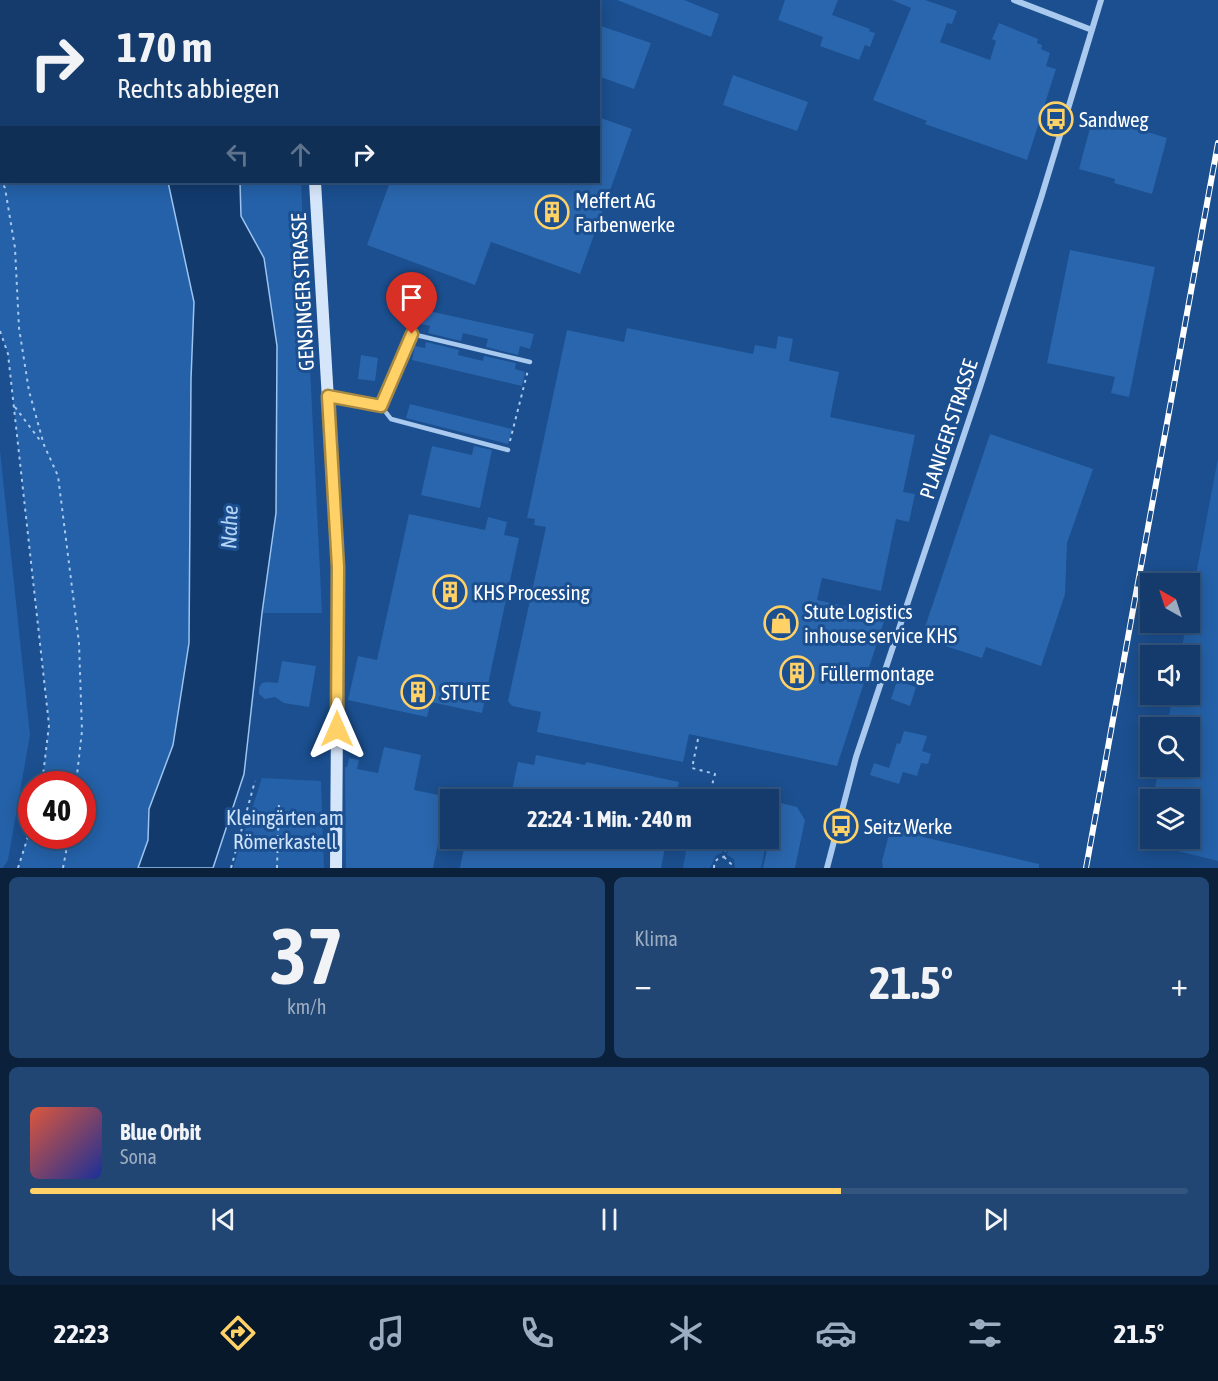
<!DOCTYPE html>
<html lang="de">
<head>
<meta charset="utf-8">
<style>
  :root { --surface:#143b6b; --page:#214673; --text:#f1f3f6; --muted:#9dadc1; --line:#33557e; --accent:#ffd166 }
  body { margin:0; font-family:"Asap Condensed",sans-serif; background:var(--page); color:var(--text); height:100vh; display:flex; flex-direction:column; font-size:22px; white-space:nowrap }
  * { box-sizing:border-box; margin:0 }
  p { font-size:20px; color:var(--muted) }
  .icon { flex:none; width:33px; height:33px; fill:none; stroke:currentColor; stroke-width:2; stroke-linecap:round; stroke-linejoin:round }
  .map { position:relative; height:868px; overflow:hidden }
  .sheet { display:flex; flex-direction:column; gap:9px; padding:9px; background:#0b203b; flex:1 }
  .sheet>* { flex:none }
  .guide { position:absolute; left:0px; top:0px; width:600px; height:183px; box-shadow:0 3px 15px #0003,0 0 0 2px var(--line); background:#143b6b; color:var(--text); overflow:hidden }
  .needle { width:39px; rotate:321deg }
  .fabs { position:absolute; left:1140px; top:573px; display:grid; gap:12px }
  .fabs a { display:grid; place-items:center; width:60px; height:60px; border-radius:0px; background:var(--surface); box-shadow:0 3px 15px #0003,0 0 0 2px var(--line); font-size:30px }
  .speed { position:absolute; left:18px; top:771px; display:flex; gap:12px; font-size:30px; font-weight:700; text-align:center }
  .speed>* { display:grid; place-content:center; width:78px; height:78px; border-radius:50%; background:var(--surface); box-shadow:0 3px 15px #0003,0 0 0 2px var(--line); line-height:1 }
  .speed .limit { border:9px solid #d22; background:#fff; color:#111 }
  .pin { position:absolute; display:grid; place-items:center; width:51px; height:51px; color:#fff; margin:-62px -26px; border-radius:50% 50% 50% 0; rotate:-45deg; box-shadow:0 0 6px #0007 }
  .pin .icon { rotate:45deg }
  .me { position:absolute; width:66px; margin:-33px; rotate:0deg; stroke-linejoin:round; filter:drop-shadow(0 0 4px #0008) }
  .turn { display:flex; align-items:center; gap:21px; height:126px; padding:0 18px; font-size:27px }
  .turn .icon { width:78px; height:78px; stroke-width:2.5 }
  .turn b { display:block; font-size:42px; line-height:51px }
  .lanes { display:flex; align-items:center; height:57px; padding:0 18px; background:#0003; justify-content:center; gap:30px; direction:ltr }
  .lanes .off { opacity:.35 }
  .big { font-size:45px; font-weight:700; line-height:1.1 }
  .sheet .card { flex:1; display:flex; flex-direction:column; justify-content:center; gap:9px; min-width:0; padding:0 21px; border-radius:9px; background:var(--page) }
  .sheet .dial { align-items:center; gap:0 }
  .dial b { font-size:78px; line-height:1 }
  .song { display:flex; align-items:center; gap:18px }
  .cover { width:72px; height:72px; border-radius:9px; background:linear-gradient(135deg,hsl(10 70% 55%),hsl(230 70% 35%)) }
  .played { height:6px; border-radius:3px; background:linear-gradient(90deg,var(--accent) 70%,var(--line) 70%) }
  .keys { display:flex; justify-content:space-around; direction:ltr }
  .heat { display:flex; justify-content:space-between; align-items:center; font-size:33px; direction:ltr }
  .sheet .tiles { flex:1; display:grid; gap:9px; grid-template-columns:1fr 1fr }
  .card:last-child { grid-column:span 2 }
  .trip { position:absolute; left:440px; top:789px; width:339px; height:60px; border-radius:0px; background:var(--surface); box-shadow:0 3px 15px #0003,0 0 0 2px var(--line); font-weight:700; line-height:60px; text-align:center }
  .tabs { display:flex; height:96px; justify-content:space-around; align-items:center; background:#08182b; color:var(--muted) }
  .tabs .icon { width:42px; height:42px }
  .tabs .active { color:var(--accent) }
  .tabs b { font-size:27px; color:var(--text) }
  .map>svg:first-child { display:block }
  .green { fill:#2461a8 }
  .water { fill:#123a6d; stroke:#9cc4f0; stroke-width:1.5 }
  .building { fill:#2a66ad }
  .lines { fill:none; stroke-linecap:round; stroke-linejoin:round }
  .path { stroke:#a9c9ee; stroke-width:2; stroke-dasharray:3 4.5; stroke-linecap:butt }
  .lane { stroke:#a9c9ee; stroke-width:4.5 }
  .street { stroke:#a9c9ee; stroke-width:6 }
  .secondary { stroke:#d6e6fa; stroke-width:12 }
  .rail-casing { stroke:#fff; stroke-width:6 }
  .rail { stroke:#1b4f8f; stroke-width:4; stroke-dasharray:11; stroke-linecap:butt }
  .route-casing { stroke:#a68842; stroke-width:15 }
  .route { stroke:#ffd166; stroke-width:10 }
  .labels { text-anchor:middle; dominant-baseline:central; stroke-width:6; stroke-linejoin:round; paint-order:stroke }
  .poi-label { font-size:21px; fill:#fff; stroke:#1b4f8f; text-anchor:start }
  .street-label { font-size:21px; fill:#fff; stroke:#1b4f8f }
  .park-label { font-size:21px; fill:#cfe3fa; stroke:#1b4f8f }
  .water-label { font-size:22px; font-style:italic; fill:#b5d3f5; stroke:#1b4f8f }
</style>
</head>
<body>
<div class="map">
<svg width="1218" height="868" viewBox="0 0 1218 868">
  <rect width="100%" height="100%" fill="#1b4f8f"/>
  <!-- green -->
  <path class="green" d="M 0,0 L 122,0 L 123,1 L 2,2 L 2,182 L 168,182 L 194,302 L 191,379 L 189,643 L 173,745 L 149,809 L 148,840 L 138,868 L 18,868 L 31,825 L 32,836 L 82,836 L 82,784 L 42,784 L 49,725 L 8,354 L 0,331 Z
    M 240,182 L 301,182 L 322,613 L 262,613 L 276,513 L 264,258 L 241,216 Z
    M 0,450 L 30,735 L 8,860 L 3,868 L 0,868 Z
    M 1218,458 L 1218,861 L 1145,843 L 1150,812 L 1150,838 L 1190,838 L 1190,800 L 1153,799 L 1159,767 L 1190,766 L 1190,728 L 1167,727 L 1173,695 L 1190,694 L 1190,656 L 1180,655 L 1187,623 L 1190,622 L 1190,607 Z
    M 262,778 L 321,781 L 324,868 L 233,868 Z
    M 691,839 L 725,839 L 722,853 L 716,855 L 710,868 L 683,868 L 686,851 Z
    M 730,839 L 766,843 L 761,868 L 735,868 L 734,859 L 727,855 Z"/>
  <!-- water -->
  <path class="water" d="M 168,182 L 240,182 L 241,216 L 264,258 L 277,346 L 276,513 L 262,613 L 244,774 L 213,868 L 138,868 L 148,840 L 149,809 L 173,745 L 189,643 L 191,379 L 194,302 Z"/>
  <!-- building -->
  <path class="building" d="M 617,0 L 684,0 L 719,14 L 711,37 Z
    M 785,0 L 838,0 L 832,15 L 870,29 L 869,31 L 875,33 L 870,47 L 865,45 L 859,60 L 820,46 L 823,37 L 778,20 Z
    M 892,0 L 925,0 L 957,11 L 952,24 L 947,23 L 940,42 L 990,60 L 996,41 L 992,39 L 999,23 L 1038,39 L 1037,43 L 1042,45 L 1041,49 L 1050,53 L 1046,66 L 1056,69 L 1027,160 L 925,124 L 927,121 L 873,100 L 911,8 Z
    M 598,25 L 651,43 L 634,89 L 598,76 Z
    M 733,75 L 808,102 L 797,131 L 723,105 Z
    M 1094,113 L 1132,124 L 1131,127 L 1167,138 L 1152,194 L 1114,183 L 1115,179 L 1079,169 Z
    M 598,117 L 632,129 L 580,274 L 491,242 L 475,285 L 367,245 L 390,182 L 598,182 Z
    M 1070,250 L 1155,267 L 1129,397 L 1111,393 L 1115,377 L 1047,363 Z
    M 424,310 L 534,334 L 530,349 L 520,346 L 518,355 L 486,347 L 488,339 L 463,333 L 461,341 L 428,333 L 430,326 L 421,324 Z
    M 627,328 L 753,354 L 755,345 L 776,349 L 778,336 L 793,339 L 789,361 L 839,372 L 830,417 L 915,435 L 903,492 L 915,494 L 909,522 L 896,519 L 881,591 L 822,578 L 817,600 L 886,615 L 837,766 L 689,734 L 683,762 L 537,732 L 541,712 L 512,706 L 508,701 L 546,527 L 534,525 L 535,519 L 527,518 L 567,330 L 624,342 Z
    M 426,342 L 459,350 L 458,355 L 483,361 L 484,356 L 516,363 L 515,369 L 525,372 L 522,386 L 412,360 L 415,346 L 425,348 Z
    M 361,355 L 378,358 L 375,381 L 358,379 Z
    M 410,404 L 512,429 L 508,444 L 406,418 Z
    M 990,434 L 1093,469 L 1067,543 L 1065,594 L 1041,666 L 986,647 L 982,658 L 930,641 L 934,633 L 924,630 Z
    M 432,446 L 472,455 L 474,446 L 492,450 L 480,508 L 421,495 Z
    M 409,514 L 485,530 L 488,517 L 507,522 L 504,535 L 519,538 L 482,713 L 431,702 L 427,717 L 348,700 L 358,656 L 377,660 Z
    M 282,661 L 316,666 L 309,707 L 284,703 L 275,697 L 265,699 L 259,694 L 259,688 L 262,683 L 267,682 L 278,683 Z
    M 897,681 L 916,687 L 910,706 L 891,699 Z
    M 904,731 L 927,736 L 922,751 L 931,754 L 928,764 L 921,763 L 917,776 L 903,772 L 899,784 L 870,775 L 874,763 L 889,768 L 897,743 L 900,744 Z
    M 384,747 L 421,755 L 414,790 L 448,797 L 433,868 L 346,868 L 345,767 L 347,767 L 349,758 L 359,760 L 357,769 L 378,773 Z
    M 536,755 L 585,765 L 586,762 L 679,782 L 675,800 L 510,800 L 518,762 L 534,765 Z
    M 713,789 L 743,795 L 742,800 L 711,800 Z
    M 768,800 L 797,807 L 805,820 L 795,868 L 763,868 L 771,832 L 768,832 Z
    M 904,819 L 926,824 L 923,837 L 1039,864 L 1039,868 L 883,868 L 882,861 L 892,823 L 903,826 Z
    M 466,838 L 627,838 L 639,841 L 640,838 L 667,838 L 661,868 L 460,868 Z"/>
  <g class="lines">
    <!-- path -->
    <path class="path" d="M 0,179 L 5,188 L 15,248 L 19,328 L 29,391 L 44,445 L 58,476 L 79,643 L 82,731 L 76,784
      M 0,331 L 8,354 L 49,725 L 42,784
      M 15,407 L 42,443
      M 510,441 L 528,370
      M 698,739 L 692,768 L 715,774 L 708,800
      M 724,857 L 731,864 L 730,868
      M 18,868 L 32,824
      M 63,868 L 69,836
      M 231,868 L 255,781
      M 277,868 L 279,802
      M 714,868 C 714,861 717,858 724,857 L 727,838"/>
    <!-- lane -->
    <path class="lane" d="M 330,397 L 381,406 L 391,419 L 508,450
      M 381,406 L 412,334 L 530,362"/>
    <!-- street -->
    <path class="street" d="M 1014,0 L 1092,30
      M 827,868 L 856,757 L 981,384 L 1041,198 L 1101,0"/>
    <!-- secondary -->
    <path class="secondary" d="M 306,0 L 306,2
      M 315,182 L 338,567 L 336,868"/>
    <!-- rail casing -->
    <g class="rail-casing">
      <path id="rail" d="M 1086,868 L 1218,143"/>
    </g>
    <!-- rail -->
    <use href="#rail" class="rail"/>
  </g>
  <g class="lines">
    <!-- route casing -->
    <g class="route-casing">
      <path id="route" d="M 337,729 L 338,567 L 328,396 L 381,406 L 412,334"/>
    </g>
    <!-- route -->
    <use href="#route" class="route"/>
  </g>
  <!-- icons -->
  <defs>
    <g id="bus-ring" transform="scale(1.725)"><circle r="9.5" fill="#1b4f8f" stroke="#ffd166" stroke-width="1.5"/><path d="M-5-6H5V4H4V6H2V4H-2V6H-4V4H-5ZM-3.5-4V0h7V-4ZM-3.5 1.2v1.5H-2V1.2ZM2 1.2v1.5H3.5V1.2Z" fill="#ffd166"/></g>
    <g id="building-ring" transform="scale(1.725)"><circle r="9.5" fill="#1b4f8f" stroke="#ffd166" stroke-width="1.5"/><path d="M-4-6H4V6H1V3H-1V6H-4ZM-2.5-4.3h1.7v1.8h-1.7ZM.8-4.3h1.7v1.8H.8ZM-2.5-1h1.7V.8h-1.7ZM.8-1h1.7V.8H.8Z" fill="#ffd166"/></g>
    <g id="shop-ring" transform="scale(1.725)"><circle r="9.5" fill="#1b4f8f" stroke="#ffd166" stroke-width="1.5"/><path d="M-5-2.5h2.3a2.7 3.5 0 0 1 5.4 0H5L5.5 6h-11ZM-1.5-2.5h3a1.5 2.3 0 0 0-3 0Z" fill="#ffd166"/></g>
  </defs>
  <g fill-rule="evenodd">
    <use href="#bus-ring" x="1056" y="119"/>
    <use href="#building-ring" x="552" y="212"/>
    <use href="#building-ring" x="450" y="592"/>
    <use href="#shop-ring" x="781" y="623"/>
    <use href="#building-ring" x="797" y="673"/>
    <use href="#building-ring" x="418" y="692"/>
    <use href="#bus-ring" x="841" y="826"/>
  </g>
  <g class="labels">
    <!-- poi labels -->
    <g class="poi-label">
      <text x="1079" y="119">Sandweg</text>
      <text x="575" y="200">Meffert AG<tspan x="575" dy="24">Farbenwerke</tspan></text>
      <text x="473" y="592">KHS Processing</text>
      <text x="804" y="611">Stute Logistics<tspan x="804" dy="24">inhouse service KHS</tspan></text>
      <text x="820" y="673">Füllermontage</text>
      <text x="441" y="692">STUTE</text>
      <text x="864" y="826">Seitz Werke</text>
    </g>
    <!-- street labels -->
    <g class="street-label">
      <text transform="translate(302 292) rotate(-93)">GENSINGER STRASSE</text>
      <text transform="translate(948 429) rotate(-72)">PLANIGER STRASSE</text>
    </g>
    <!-- park labels -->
    <g class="park-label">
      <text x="285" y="817">Kleingärten am<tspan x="285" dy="24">Römerkastell</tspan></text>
    </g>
    <!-- water labels -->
    <g class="water-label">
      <text transform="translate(229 527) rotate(-88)">Nahe</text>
    </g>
  </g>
</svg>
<div class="fabs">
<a><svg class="needle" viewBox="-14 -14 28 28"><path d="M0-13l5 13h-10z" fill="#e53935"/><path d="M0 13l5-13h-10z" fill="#9dadc1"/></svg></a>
<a><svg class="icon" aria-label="sound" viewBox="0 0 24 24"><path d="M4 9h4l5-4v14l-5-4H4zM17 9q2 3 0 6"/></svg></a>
<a><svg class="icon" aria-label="search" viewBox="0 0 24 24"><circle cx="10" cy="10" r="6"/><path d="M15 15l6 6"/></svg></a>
<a><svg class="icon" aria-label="layers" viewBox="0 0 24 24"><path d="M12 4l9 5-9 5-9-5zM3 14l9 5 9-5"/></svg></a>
</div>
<div class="speed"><div class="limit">40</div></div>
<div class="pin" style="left:412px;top:334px;background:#d93025"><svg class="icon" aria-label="arrive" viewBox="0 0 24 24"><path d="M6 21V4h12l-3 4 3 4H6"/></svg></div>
<svg class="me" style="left:337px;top:729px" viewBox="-20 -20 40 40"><path d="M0-17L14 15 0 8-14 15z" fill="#ffd166" stroke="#fff" stroke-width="4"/></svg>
<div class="trip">22:24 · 1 Min. · 240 m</div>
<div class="guide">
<div class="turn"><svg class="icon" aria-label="right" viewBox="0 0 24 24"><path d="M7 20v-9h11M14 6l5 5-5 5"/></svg><div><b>170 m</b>Rechts abbiegen</div></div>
<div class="lanes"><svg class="icon off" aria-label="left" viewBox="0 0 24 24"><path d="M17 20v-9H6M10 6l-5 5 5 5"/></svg><svg class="icon off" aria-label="ahead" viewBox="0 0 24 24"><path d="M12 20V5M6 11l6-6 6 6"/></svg><svg class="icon" aria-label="right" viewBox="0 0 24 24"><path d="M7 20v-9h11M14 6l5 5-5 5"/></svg></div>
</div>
</div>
<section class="sheet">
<div class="tiles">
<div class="card dial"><b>37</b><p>km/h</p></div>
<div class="card"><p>Klima</p>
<div class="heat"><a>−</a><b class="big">21.5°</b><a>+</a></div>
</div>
<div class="card">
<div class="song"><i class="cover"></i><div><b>Blue Orbit</b><p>Sona</p></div></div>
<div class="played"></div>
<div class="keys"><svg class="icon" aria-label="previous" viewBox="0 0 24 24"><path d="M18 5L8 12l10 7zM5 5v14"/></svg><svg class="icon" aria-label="pause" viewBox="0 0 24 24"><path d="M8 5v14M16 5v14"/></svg><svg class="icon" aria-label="next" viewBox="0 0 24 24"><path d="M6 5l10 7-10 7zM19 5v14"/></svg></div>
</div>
</div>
</section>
<nav class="tabs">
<b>22:23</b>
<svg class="icon active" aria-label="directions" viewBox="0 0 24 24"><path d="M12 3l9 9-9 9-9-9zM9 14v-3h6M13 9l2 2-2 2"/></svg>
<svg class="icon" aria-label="music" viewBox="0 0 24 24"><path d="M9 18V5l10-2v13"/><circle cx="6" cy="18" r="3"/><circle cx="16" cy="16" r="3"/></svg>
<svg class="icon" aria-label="phone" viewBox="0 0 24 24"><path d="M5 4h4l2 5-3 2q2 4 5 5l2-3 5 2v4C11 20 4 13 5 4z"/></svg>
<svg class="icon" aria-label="climate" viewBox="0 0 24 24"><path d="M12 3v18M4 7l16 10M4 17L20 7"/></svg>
<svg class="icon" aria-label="car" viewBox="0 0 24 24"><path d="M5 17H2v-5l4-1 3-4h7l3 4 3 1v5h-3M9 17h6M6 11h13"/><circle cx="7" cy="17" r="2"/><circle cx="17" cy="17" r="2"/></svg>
<svg class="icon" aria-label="filters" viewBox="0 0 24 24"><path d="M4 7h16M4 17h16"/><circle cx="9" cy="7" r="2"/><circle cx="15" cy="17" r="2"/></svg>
<b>21.5°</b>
</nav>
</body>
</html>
